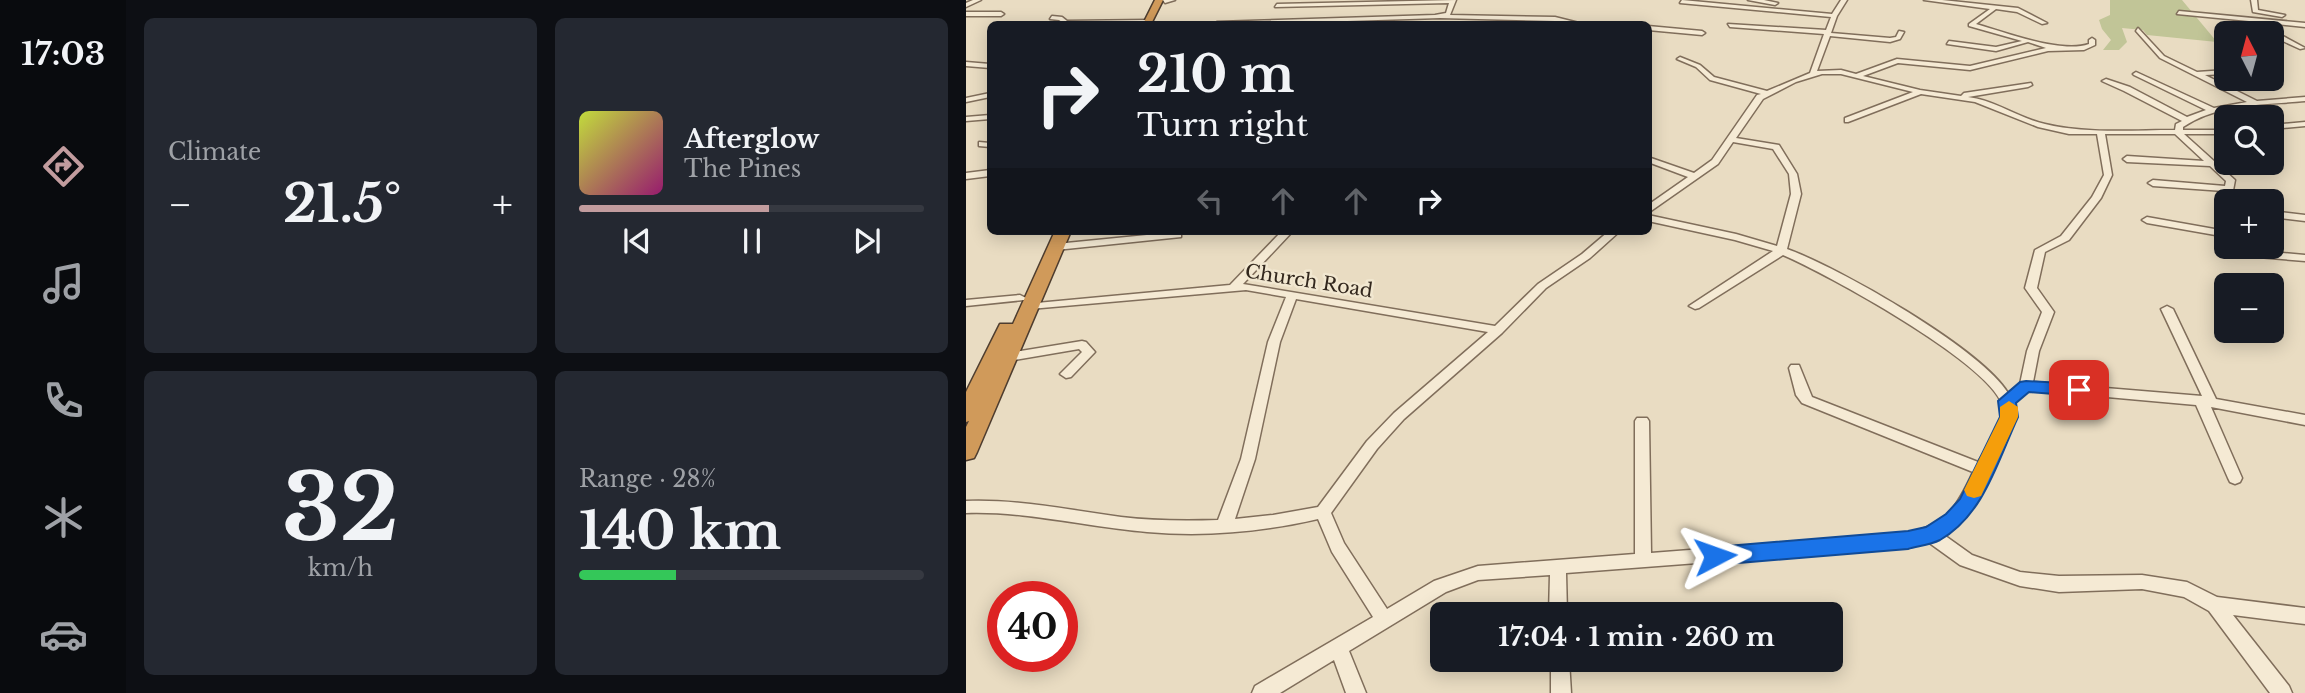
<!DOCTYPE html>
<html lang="en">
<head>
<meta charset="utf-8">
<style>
  :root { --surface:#171b24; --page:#242831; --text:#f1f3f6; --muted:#9ea1a6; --line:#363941; --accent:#c29c9e }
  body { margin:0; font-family:"Libre Baskerville",serif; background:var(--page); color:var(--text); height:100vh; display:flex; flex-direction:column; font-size:26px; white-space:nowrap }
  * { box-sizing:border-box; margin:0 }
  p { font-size:23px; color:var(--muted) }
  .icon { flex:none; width:38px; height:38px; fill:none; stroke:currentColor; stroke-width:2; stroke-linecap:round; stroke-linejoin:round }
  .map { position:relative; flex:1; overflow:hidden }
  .details { display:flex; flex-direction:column; gap:18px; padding:18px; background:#0d0f14; width:840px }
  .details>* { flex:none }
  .hud { position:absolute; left:21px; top:21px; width:665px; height:214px; border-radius:10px; box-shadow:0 4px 18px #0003; background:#171b24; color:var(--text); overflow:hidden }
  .needle { width:46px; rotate:354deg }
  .buttons { position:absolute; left:1248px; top:21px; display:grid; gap:14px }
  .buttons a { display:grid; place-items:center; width:70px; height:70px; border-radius:10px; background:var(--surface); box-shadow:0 4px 18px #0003; font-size:35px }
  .speed { position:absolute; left:21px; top:581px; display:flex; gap:14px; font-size:35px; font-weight:700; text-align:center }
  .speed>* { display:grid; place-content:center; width:91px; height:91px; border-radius:50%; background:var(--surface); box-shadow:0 4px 18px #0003; line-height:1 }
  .speed .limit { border:10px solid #d22; background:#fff; color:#111 }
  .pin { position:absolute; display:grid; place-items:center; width:60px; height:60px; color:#fff; margin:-30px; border-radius:14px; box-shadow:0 4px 10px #0006 }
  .me { position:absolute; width:77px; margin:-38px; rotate:86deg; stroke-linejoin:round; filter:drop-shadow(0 0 5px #0008) }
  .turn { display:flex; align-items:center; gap:24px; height:147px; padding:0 35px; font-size:32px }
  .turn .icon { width:91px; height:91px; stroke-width:2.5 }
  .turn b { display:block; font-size:49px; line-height:60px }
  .lanes { display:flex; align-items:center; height:66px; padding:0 35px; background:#0003; justify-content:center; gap:35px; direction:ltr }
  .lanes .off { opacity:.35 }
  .big { font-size:52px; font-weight:800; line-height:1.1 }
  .details .tile { flex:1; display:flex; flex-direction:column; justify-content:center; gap:10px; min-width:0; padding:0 24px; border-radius:10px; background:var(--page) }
  .details .dial { align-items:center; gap:0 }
  .dial b { font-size:91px; line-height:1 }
  .song { display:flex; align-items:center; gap:21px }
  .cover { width:84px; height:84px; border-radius:10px; background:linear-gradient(135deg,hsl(70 70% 55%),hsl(320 70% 35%)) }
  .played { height:7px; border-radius:4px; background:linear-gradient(90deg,var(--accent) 55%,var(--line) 55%) }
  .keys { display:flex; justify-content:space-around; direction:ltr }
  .heat { display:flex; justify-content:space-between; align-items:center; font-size:38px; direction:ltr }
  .charge { height:10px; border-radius:5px; background:linear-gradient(90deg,#34c759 28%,var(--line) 0) }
  .details .tiles { flex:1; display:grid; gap:18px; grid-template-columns:repeat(2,1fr) }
  .trip { position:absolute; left:464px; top:602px; width:413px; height:70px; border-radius:10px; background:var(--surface); box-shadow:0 4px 18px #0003; font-weight:800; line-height:70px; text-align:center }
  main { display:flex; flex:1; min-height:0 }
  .menu { display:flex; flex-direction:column; width:126px; justify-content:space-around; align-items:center; background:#090b0e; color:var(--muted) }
  .menu .icon { width:49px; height:49px }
  .menu .active { color:var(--accent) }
  .menu b { font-size:32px; color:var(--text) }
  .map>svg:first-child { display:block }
  .green { fill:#c1c597 }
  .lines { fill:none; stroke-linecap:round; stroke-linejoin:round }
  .minor-casing { stroke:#806e5b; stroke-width:3 }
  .highway-casing { stroke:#4e3d2f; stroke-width:3 }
  .minor { fill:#f5ead4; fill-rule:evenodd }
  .highway { fill:#d09a5a; fill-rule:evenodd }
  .route { fill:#1a73e8; stroke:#114b97; stroke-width:2 }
  .slow { fill:#f59e0b }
  .labels { text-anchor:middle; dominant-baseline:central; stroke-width:5; stroke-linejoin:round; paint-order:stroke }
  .street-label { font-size:19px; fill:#32271d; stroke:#f1e7d0 }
</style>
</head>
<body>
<main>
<nav class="menu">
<b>17:03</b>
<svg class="icon active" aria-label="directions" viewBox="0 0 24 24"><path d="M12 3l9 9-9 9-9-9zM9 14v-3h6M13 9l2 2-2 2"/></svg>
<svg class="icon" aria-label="music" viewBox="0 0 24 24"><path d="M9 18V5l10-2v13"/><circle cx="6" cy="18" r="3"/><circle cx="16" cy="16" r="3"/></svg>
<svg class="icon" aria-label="phone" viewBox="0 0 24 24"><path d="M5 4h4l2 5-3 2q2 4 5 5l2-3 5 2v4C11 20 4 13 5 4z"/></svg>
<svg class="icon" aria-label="climate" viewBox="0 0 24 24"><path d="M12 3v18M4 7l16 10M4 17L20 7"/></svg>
<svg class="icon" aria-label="car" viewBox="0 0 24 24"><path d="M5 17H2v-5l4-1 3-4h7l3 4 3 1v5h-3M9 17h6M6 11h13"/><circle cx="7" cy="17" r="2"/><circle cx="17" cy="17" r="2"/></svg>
</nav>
<section class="details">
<div class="tiles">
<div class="tile"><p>Climate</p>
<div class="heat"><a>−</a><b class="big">21.5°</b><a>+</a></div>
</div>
<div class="tile">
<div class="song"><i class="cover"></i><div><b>Afterglow</b><p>The Pines</p></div></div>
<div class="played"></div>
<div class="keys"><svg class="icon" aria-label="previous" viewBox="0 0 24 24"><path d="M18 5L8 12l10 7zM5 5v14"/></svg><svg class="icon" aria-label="pause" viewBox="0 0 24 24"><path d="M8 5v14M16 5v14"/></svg><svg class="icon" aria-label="next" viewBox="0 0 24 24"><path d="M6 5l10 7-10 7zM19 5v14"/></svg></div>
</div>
<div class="tile dial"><b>32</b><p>km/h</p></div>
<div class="tile"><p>Range · 28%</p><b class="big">140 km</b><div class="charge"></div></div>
</div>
</section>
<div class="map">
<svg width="1339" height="693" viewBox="0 0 1339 693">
  <rect width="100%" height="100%" fill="#e9dcc2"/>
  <!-- green -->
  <path class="green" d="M 1144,0 L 1216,0 L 1251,42 L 1181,35 L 1177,30 L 1156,28 L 1161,42 L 1153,50 L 1137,50 L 1145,40 L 1136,29 L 1133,20 L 1144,15 Z"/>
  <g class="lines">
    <!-- minor casing -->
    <g class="minor-casing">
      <path id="minor" d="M 7,0 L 15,0 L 0,7 L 0,3 Z
        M 197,0 L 209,0 L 199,3 Z
        M 490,0 L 484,15 L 589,17 L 617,24 L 608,24 L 589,21 L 474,18 L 290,24 L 248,24 L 251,22 L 469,15 L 480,13 L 483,3 L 309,7 L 311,4 Z
        M 716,0 L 866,14 L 875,0 L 881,0 L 871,16 L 865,33 L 924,38 L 930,37 L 933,31 L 938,32 L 934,39 L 924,42 L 864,36 L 851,71 L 875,70 L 890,74 L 931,59 L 1004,66 L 1080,48 L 1062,42 L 1030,51 L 981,44 L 983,41 L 1030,47 L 1056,41 L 1003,26 L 1003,24 L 1024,9 L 958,0 L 976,0 L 1052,8 L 1081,23 L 1076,24 L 1051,12 L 1030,9 L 1010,24 C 1039,32 1095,54 1123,44 L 1123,40 L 1126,38 L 1129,40 L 1129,45 L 1118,50 L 1082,51 L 1004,70 L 932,63 L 897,76 L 954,90 L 995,96 L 998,93 L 1065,83 L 1066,85 L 1062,87 L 1002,97 C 1029,100 1052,118 1079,124 C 1121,134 1166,130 1209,130 L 1210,124 L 1216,121 L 1158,91 L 1138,82 L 1136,81 L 1140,79 L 1164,87 L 1221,117 L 1240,110 L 1168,75 L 1167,74 L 1170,72 L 1248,108 L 1281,102 L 1194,58 L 1170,31 L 1172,28 L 1198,56 L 1231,72 L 1260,70 L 1260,74 L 1239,75 L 1291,101 L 1339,97 L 1339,101 C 1298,105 1252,103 1217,127 L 1217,130 L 1260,130 L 1260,134 L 1218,134 L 1269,180 L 1265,201 L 1260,201 L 1260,240 L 1255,236 L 1181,223 L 1176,220 L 1181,217 L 1254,230 L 1251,213 L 1258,191 L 1187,186 L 1182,183 L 1187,180 L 1259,186 L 1260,181 L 1244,166 L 1161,162 L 1157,159 L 1161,156 L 1238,161 L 1209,134 L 1139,134 L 1146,175 L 1135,198 L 1103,240 L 1079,252 L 1071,288 L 1088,312 L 1073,351 L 1067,382 L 1236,396 L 1195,309 L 1201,306 L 1207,309 L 1250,399 L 1339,415 L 1339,425 L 1245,407 L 1276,478 L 1274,482 L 1269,484 L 1264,482 L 1262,478 L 1230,405 L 1063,390 L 1048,402 L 1050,412 L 1046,428 L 1004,510 L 989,528 L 978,535 L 1006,555 L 1054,572 L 1093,576 L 1176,575 L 1221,582 L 1251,597 L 1339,608 L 1339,624 L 1267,615 L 1323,686 L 1326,693 L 1304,693 L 1243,611 L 1218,597 L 1176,589 L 1093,592 L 1054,586 L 994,565 L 962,542 L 942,547 L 600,573 L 601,614 L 583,614 L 584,575 L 512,580 L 480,592 L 383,651 L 400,693 L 380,693 L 368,660 L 314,693 L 286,693 L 289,686 L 407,617 L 366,552 L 352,519 C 296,532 239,537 181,532 C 120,527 62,511 0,513 L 0,501 C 53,499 103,510 155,517 C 188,521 220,521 252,520 L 275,459 L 302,342 L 320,297 L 280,290 L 64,309 L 58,306 L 60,304 L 264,285 L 316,231 L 327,231 L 277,284 L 529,326 L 572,284 L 616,254 L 643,231 L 654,231 L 624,258 L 580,288 L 536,333 L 438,419 L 411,449 L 365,513 L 378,543 L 421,609 L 468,581 L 512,566 L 669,554 L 669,421 L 671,418 L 681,418 L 683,421 L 685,553 L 942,533 C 981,524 991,507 1007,472 L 836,403 L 830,395 L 823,368 L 825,365 L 833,365 L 846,397 L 1012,462 C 1020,449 1041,420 1036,404 C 1020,361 861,274 817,255 L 733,308 L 729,309 L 723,306 L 807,251 L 769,240 L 682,221 L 682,215 L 770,234 L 811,246 L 825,194 L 823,174 L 807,149 L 767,142 L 752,164 L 682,213 L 682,205 L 722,177 L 682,162 L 682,157 L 728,173 L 746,160 L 791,95 L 795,94 L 744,80 L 730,67 L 711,59 L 714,57 L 734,65 L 748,77 L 801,91 L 844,73 L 858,34 L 764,27 L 762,24 L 860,30 L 865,17 L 714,3 ZM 856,74 L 875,74 L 947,92 L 879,118 L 879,122 L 882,122 L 955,94 L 1009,102 L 1072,127 L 1103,134 L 1131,134 L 1138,175 L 1126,197 L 1095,236 L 1069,250 L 1059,288 L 1076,312 L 1061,351 L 1054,384 L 1042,393 C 1014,348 872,267 821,249 L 835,194 L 831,174 L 813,145 L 770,138 L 797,99 L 830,82 ZM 330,299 L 522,332 L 428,413 L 401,441 L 352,507 L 307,515 L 269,519 L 289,459 L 314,342 Z
        M 782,0 L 798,0 L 812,3 L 809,5 Z
        M 1285,0 L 1291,0 L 1292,10 L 1319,15 L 1316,17 L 1287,12 Z
        M 1213,11 L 1339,23 L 1339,27 L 1291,22 L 1339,48 L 1334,49 L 1306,36 L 1306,33 L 1292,29 L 1283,21 L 1211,14 Z
        M 0,12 L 35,12 L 38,14 L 35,16 L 0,16 Z
        M 86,16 L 96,17 L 101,21 L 183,20 L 186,22 L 183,24 L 99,24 L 93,20 L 84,19 Z
        M 682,26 L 736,31 L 739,33 L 736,35 L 682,30 Z
        M 0,62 L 24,64 L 24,68 L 0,66 Z
        M 24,93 L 24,97 L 0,102 L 0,98 Z
        M 24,115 L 24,119 L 0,121 L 0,117 Z
        M 1339,122 L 1339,126 L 1306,129 L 1306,125 Z
        M 13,142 L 24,143 L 24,147 L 13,146 Z
        M 24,170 L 24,176 L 0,179 L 0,173 Z
        M 1306,211 L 1339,215 L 1339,221 L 1306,217 Z
        M 211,232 L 215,233 L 215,237 L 90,250 L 85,247 L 90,244 Z
        M 1265,247 L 1280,247 L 1293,251 L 1339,255 L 1339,261 L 1292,257 Z
        M 54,295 L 60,298 L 58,300 L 0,306 L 0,300 Z
        M 116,341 L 120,342 L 129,352 L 105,377 L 100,378 L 94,374 L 116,352 L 113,349 L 42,361 L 36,357 L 42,353 Z
        M 585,660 L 603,660 L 605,693 L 585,693 Z"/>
    </g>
    <!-- highway casing -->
    <g class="highway-casing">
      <path id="highway" d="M 189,0 L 197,0 L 185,24 L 177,24 Z
        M 89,231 L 105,231 L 11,452 L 8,458 L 0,460 L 0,427 L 3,421 L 0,422 L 0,392 L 34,324 L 47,324 Z"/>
    </g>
    <!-- minor -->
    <use href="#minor" class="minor"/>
    <!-- highway -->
    <use href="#highway" class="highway"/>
  </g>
  <!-- route -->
  <path class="route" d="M 1060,381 L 1113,384 L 1121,390 L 1113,396 L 1063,392 L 1050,403 L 1052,417 C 1032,460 1018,515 974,540 C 964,545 952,546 942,549 L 749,565 L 741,563 L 738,556 L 741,550 L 749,547 L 942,531 L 960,527 L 980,514 L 994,499 L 1034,417 L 1032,401 L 1054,382 Z"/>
  <!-- slow -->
  <path class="slow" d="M 1043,401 L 1052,407 L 1052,417 L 1015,496 L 1008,498 L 1001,496 L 998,490 L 1034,417 L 1034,407 Z"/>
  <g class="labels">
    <!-- street labels -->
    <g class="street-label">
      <text transform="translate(343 281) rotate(9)">Church Road</text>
    </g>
  </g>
</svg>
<div class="buttons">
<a><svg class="needle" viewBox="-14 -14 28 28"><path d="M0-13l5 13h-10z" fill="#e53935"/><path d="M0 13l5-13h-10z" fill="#9ea1a6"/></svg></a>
<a><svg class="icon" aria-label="search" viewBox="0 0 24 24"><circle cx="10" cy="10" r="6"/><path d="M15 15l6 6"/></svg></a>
<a>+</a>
<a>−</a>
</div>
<div class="speed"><div class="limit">40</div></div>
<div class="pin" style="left:1113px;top:390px;background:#d93025"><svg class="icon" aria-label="arrive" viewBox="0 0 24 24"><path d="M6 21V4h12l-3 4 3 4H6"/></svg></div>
<svg class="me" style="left:749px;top:556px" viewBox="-20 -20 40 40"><path d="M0-17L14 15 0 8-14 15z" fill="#1a73e8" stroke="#fff" stroke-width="4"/></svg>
<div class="trip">17:04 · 1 min · 260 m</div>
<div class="hud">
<div class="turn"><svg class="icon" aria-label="right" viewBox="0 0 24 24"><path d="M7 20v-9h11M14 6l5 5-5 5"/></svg><div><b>210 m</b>Turn right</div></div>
<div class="lanes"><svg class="icon off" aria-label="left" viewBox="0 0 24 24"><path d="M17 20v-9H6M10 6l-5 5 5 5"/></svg><svg class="icon off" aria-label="ahead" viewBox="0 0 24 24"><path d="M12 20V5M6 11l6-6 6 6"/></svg><svg class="icon off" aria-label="ahead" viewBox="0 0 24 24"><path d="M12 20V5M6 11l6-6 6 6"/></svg><svg class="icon" aria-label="right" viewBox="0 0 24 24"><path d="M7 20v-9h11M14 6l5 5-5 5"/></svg></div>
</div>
</div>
</main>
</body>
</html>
